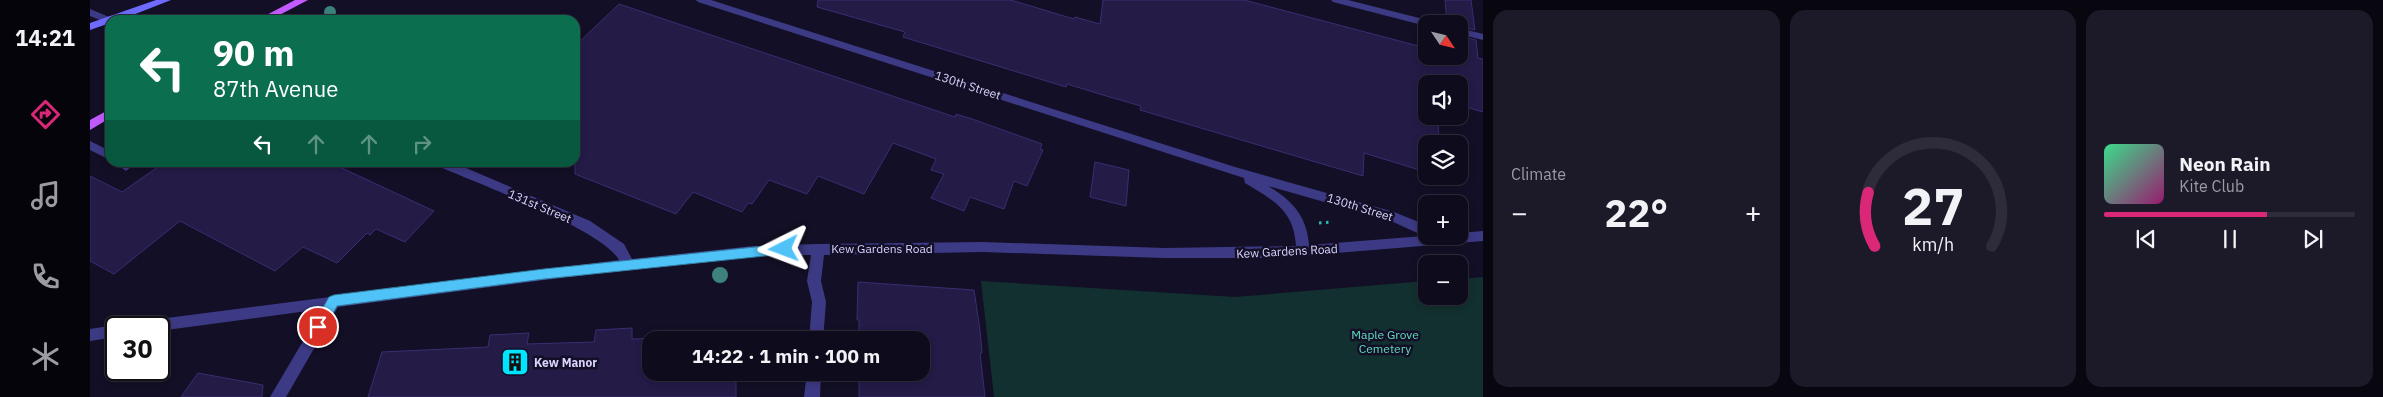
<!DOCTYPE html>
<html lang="en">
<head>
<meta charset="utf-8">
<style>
  :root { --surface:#0e0b1c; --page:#1c1929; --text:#f1f3f6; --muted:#9b9ba3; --line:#2e2b3b; --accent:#db2777 }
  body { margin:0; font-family:"IBM Plex Sans",sans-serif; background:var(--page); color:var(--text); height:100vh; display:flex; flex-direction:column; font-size:19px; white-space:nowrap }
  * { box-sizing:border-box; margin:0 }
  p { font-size:16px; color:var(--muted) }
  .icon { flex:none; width:28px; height:28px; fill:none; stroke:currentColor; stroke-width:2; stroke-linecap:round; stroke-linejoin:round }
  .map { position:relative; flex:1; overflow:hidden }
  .details { display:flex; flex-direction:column; gap:10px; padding:10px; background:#08060f; width:900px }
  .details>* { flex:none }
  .guide { position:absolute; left:15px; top:15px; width:475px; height:152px; border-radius:15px; box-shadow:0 2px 8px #0003,0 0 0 1px var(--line); background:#0b6e4f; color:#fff; overflow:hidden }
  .needle { width:32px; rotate:125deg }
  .controls { position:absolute; left:1328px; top:15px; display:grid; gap:10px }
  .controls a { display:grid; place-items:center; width:50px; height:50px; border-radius:10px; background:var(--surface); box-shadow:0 2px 8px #0003,0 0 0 1px var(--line); font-size:25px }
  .speed { position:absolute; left:15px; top:316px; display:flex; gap:10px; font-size:25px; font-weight:700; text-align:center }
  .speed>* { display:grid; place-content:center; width:65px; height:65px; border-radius:50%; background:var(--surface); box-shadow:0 2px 8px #0003,0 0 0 1px var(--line); line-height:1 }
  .speed .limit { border:2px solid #111; border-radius:8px; background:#fff; color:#111 }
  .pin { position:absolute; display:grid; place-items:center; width:42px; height:42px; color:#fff; margin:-21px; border:2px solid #fff; border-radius:50%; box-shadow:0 1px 5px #0007 }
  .me { position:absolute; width:55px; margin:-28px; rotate:267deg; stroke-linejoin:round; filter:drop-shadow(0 0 4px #0008) }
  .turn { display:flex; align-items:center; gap:18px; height:105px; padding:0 25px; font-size:22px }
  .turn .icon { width:65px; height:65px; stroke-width:2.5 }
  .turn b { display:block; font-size:35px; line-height:42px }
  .lanes { display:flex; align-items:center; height:48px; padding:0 25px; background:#0003; justify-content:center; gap:25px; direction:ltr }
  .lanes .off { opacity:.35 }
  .big { font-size:38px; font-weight:700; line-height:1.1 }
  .details .widget { flex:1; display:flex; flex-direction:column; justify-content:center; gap:8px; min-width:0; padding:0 18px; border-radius:15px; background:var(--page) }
  .details .dial { align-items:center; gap:0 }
  .dial svg { height:130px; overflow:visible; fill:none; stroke:var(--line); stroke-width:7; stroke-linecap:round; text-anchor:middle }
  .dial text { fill:var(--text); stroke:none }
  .song { display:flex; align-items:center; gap:15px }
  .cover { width:60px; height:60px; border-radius:8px; background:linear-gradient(135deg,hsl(150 70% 55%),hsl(320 70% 35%)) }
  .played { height:5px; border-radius:2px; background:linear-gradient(90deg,var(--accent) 65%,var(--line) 65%) }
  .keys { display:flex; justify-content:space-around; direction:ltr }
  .heat { display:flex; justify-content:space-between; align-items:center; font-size:28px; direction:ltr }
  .details .tiles { flex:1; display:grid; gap:10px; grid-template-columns:repeat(3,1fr) }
  .trip { position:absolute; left:552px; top:331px; width:288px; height:50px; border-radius:15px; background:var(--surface); box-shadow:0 2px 8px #0003,0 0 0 1px var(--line); font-weight:700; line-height:50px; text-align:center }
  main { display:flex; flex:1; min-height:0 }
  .dock { display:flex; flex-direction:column; width:90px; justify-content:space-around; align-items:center; background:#06040b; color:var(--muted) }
  .dock .icon { width:35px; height:35px }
  .dock .current { color:var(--accent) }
  .dock b { font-size:22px; color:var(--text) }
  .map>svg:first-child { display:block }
  .green { fill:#12302f }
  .building { fill:#241b47; stroke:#3b2d73 }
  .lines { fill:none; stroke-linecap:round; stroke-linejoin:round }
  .path { stroke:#2fb8b0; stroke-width:3; stroke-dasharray:2.5 4.5; stroke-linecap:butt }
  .lane { fill:#3d3a85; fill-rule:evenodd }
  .street { fill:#3d3a85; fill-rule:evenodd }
  .secondary { fill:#6f6bff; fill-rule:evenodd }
  .primary { fill:#c25bff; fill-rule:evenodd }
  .tree { fill:#3d827b }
  .route { fill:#4fc3f7; stroke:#337fa1 }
  .labels { text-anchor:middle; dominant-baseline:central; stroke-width:5; stroke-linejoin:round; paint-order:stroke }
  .street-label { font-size:12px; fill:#d9d4ff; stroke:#130f26 }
  .park-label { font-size:12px; fill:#5fe0c0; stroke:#130f26 }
  .poi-label { font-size:12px; font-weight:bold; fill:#d9d4ff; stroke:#130f26; text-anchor:start }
</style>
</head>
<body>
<main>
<nav class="dock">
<b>14:21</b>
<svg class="icon current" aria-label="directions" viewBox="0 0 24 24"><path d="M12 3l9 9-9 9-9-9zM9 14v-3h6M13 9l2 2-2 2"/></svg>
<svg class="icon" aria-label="music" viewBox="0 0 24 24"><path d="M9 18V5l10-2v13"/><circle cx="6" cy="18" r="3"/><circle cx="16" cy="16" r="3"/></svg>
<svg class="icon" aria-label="phone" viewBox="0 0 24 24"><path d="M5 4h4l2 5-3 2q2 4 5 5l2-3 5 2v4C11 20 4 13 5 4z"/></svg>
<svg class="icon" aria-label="climate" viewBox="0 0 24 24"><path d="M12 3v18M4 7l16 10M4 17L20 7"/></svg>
</nav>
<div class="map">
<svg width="1393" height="397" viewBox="0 0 1393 397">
  <rect width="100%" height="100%" fill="#130f26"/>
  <!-- green -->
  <path class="green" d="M 1393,277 L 1393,397 L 904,397 L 891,281 L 1145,297 L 1336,281 L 1336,296 L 1369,296 L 1369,279 Z"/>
  <!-- building -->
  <path class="building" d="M 728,0 L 921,0 L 984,19 L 985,17 L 1010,24 L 1013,0 L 1154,0 L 1336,48 L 1336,56 L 1369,56 L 1369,36 L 1386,40 L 1388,58 L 1393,59 L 1393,112 L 1369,105 L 1369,84 L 1336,84 L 1336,116 L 1348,116 L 1349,144 L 1336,144 L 1336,172 L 1274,153 L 1273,176 L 1050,110 L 1051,106 L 1013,95 L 977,84 L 976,87 L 813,37 L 815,32 L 727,7 Z
    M 1355,0 L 1381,0 L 1385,30 L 1369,26 L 1369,24 L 1357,24 Z
    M 529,4 L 865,117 L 866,114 L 885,120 L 952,144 L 950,149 L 953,150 L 937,186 L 924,181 L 914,209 L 880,197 L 874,211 L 841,198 L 854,174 L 841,170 L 846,159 L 803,143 L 774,194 L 728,176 L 717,194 L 679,180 L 662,204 L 658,203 L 652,212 L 603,192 L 586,214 L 485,174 L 485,46 Z
    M 75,162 L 239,162 L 344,211 L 315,242 L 286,229 L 280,235 L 277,233 L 247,263 L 213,247 L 185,271 L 90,221 L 24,274 L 0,261 L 0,176 L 32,192 Z
    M 1005,162 L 1039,170 L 1036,206 L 1000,197 Z
    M 768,282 L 884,290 L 890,330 L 892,353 L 890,353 L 895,397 L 769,397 L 769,372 L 831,372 L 831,340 L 769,340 L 769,320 L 767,320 Z
    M 542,328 L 542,339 L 646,335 L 646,340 L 561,340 L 561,372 L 646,372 L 646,397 L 278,397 L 292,352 L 398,347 L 400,335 L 439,333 L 437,344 L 504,342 L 506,330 Z
    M 108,373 L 173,385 L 172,397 L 91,397 Z"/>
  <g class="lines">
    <!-- path -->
    <path class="path" d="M 1229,223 L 1243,222"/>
    <!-- lane -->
    <path class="lane" d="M 0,141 L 20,151 L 20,160 L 0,150 Z
      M 24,162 L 47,162 L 36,171 Z"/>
    <!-- street -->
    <path class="street" d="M 606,0 L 621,0 L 1145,167 L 1304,212 L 1336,225 L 1336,236 L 1369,236 L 1369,233 L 1393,231 L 1393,241 L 1185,258 L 1075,258 L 893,252 L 734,255 L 731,281 L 736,302 L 733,340 L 719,340 L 722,302 L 717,281 L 721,255 L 663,256 L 454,280 L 248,307 L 196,397 L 180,397 L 232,309 L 69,331 L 69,328 L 39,328 L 41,324 L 46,322 L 529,260 C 513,230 382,181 345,165 L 343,162 L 362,162 L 500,221 L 534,244 L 542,259 L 663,246 L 728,244 L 893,242 L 1075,248 L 1206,246 C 1204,210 1183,200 1155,183 L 1154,178 L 608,2 ZM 1178,186 L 1301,221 L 1334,236 L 1219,245 C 1217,216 1202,200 1178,186 Z
      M 1241,0 L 1258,0 L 1345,22 L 1346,24 L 1336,24 L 1336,26 L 1243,2 Z
      M 0,9 L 24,19 L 24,20 L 20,20 L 20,24 L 0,16 Z
      M 1369,28 L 1393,34 L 1393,40 L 1369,34 Z
      M 26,325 L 31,328 L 26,328 L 26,337 L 0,341 L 0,329 Z
      M 717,372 L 731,372 L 730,397 L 714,397 Z"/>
    <!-- secondary -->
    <path class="secondary" d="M 66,0 L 81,0 L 30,20 L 20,20 L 20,23 L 0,30 L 0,23 Z"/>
    <!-- primary -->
    <path class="primary" d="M 205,0 L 218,0 L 180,20 L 167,20 Z
      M 20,109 L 20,118 L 0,130 L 0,120 Z"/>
  </g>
  <!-- trees -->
  <g class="tree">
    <circle cx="240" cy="12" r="6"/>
    <circle cx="630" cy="275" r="8"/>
  </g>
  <!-- route -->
  <path class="route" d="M 694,244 L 700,249 L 694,254 L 454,279 L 247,306 L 233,331 L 228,332 L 224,331 L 222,327 L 239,297 L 244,295 L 454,269 Z"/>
  <!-- icons -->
  <defs>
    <g id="building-square" transform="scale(1.4375)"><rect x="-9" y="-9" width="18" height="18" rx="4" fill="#00e5ff" stroke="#130f26"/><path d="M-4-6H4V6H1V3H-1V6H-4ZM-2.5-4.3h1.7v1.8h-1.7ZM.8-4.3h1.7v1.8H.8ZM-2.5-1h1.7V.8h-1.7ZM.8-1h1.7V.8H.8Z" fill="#111"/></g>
  </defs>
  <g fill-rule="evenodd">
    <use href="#building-square" x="425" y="362"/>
  </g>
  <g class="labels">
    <!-- street labels -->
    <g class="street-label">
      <text transform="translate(878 85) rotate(18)">130th Street</text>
      <text transform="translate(450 206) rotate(23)">131st Street</text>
      <text transform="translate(1270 207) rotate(17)">130th Street</text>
      <text x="792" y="248">Kew Gardens Road</text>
      <text transform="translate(1197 251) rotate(-3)">Kew Gardens Road</text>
    </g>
    <!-- park labels -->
    <g class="park-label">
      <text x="1295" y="334">Maple Grove<tspan x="1295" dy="14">Cemetery</tspan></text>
    </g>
    <!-- poi labels -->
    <g class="poi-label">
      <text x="444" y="362">Kew Manor</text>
    </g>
  </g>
</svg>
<div class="controls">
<a><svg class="needle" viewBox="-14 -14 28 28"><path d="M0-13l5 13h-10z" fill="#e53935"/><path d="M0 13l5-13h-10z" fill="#9b9ba3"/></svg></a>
<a><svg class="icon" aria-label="sound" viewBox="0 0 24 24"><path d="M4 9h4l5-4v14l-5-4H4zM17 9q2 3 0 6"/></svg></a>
<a><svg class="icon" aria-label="layers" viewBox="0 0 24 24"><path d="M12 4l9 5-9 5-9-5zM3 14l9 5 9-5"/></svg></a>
<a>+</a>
<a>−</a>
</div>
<div class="speed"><div class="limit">30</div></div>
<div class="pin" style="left:228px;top:327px;background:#d93025"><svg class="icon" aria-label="arrive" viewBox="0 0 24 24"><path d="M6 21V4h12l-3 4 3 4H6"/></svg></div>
<svg class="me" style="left:694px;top:249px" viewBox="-20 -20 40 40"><path d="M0-17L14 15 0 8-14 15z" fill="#4fc3f7" stroke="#fff" stroke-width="4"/></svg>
<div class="trip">14:22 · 1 min · 100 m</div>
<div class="guide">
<div class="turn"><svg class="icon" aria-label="left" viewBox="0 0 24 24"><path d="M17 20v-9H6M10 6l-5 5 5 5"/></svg><div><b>90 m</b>87th Avenue</div></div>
<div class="lanes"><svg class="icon" aria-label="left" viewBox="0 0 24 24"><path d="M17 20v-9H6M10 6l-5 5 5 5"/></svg><svg class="icon off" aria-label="ahead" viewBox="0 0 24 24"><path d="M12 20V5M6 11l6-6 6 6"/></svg><svg class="icon off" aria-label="ahead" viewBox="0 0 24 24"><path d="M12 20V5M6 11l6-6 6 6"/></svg><svg class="icon off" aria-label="right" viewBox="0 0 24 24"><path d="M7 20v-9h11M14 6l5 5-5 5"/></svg></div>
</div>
</div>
<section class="details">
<div class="tiles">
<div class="widget"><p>Climate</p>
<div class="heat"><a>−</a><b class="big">22°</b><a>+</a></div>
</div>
<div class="widget dial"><svg viewBox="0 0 100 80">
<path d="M14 69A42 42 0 1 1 86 69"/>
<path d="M14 69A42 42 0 0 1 10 36" stroke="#db2777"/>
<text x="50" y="56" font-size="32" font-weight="700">27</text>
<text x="50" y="72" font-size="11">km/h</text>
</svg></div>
<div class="widget">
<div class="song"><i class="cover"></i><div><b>Neon Rain</b><p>Kite Club</p></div></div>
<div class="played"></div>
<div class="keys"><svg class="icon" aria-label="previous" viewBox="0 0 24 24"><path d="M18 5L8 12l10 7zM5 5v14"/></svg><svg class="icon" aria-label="pause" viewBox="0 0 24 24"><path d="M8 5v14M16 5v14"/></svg><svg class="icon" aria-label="next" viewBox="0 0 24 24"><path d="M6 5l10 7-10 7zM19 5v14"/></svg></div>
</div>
</div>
</section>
</main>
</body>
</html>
